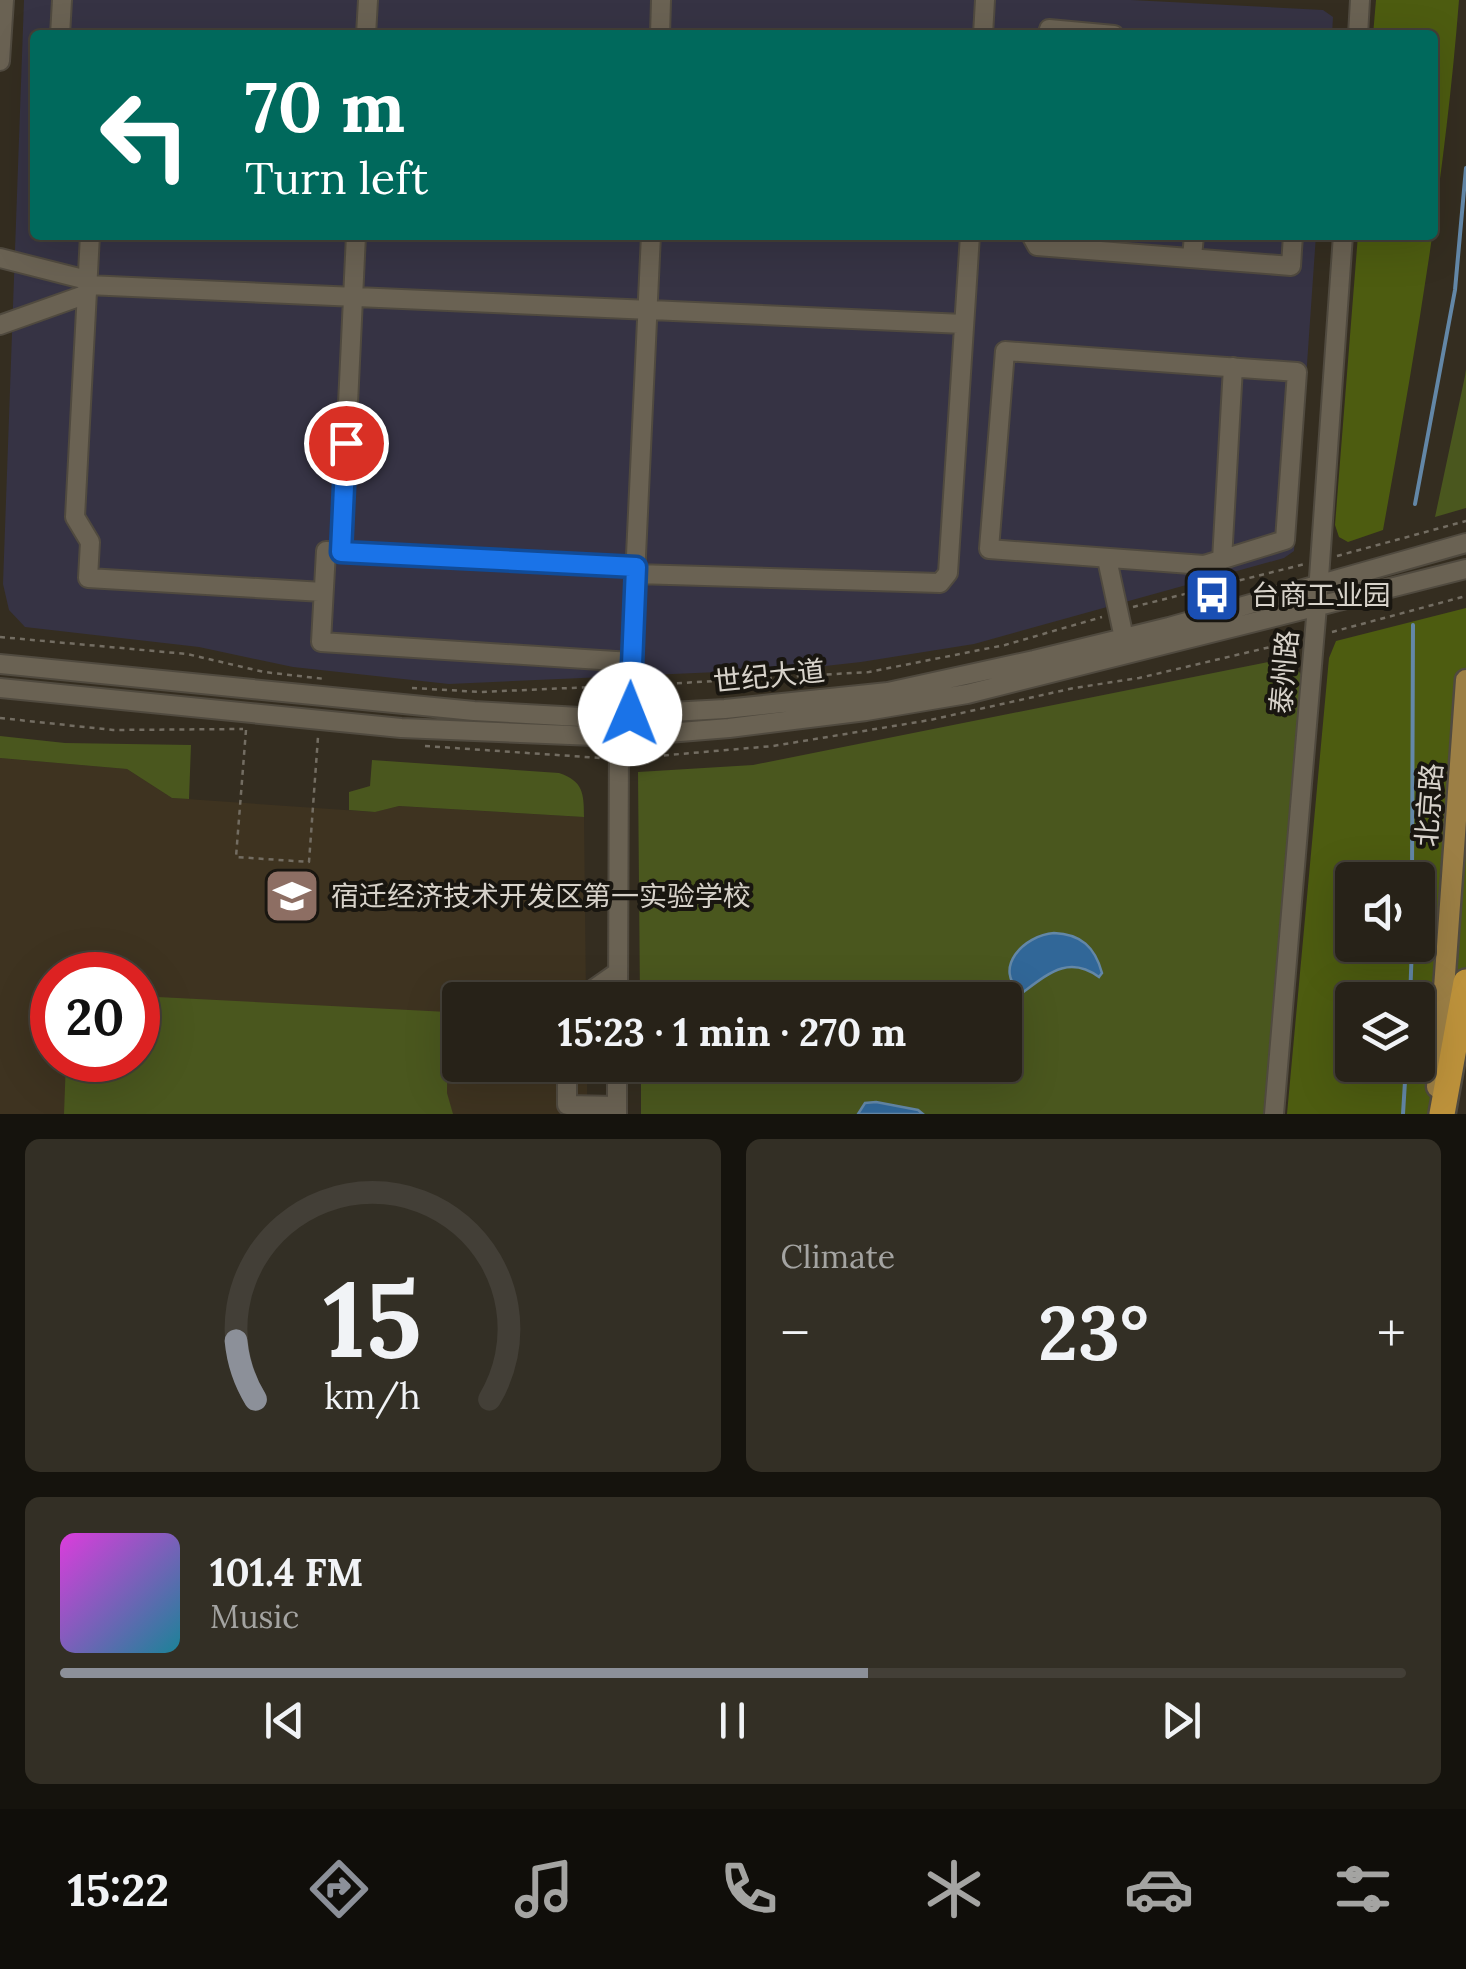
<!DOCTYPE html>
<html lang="en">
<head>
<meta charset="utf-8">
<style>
  :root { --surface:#272218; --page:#332f25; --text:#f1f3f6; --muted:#a4a4a2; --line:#433f37; --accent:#8c9099 }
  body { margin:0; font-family:Lora,"Noto Sans SC",serif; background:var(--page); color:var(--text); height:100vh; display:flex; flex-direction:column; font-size:38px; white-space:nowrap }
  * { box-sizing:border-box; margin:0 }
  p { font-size:32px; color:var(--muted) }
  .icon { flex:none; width:55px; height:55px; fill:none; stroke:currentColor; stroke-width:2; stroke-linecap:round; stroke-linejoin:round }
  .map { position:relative; height:1114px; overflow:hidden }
  .details { display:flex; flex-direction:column; gap:25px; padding:25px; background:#15130d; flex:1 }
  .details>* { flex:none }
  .banner { position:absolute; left:30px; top:30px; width:1408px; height:210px; border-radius:10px; box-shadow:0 10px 40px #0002,0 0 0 2px var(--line); background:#00695c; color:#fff; overflow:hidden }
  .tools { position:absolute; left:1335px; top:862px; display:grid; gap:20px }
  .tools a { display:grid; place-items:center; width:100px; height:100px; border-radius:10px; background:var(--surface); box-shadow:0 10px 40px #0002,0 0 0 2px var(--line); font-size:50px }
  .speed { position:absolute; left:30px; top:952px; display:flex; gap:20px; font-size:50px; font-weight:700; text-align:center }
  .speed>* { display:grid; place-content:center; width:130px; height:130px; border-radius:50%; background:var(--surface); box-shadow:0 10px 40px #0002,0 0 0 2px var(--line); line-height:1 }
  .speed .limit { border:15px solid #d22; background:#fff; color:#111 }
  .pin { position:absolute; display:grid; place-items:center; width:85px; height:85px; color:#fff; margin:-42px; border:5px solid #fff; border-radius:50%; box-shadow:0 2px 10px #0007 }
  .me { position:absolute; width:110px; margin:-55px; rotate:1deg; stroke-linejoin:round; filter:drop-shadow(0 0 8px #0008) }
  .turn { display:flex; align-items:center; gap:35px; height:210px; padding:0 50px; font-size:45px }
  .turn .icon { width:130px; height:130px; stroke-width:2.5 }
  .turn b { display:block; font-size:70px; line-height:85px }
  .big { font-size:75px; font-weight:800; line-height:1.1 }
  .details .widget { flex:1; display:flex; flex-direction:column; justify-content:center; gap:15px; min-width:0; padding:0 35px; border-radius:15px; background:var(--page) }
  .details .dial { align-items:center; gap:0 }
  .dial svg { height:260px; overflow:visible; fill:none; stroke:var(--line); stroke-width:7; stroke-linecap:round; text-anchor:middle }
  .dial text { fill:var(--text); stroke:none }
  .song { display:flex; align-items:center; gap:30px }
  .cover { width:120px; height:120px; border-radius:15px; background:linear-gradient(135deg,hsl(300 70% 55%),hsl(190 70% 35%)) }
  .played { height:10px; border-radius:5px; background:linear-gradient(90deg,var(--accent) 60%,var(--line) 60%) }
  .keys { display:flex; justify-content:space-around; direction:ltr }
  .heat { display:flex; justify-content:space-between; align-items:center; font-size:55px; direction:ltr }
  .details .tiles { flex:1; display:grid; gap:25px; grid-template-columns:1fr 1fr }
  .widget:last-child { grid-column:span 2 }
  .trip { position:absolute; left:442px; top:982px; width:580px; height:100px; border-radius:10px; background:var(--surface); box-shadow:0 10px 40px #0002,0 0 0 2px var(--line); font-weight:800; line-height:100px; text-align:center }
  .tab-bar { display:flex; height:160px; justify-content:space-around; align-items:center; background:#100e0a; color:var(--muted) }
  .tab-bar .icon { width:70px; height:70px }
  .tab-bar .selected { color:var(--accent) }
  .tab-bar b { font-size:45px; color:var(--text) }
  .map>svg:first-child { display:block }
  .industrial { fill:#363344 }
  .built { fill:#3e3320; fill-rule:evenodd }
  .green { fill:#4a571e }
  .forest { fill:#4d5c10; fill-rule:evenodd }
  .water { fill:#316798; stroke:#6387a7; stroke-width:2.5 }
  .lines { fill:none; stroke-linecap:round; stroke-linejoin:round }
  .stream { stroke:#6387a7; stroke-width:4 }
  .minor-casing { stroke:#504a3f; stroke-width:22 }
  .major-casing { stroke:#504a3f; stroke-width:25 }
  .highway-casing { stroke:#504a3f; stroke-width:30 }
  .path { stroke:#736d62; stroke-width:2.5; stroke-dasharray:5 5; stroke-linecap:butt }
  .minor { stroke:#6a6253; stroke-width:18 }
  .major { stroke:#9c7f45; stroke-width:20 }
  .highway { stroke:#bd923b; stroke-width:25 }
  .route-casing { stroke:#114b97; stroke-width:25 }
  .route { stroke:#1a73e8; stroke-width:18 }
  .labels { text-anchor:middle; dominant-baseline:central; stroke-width:8; stroke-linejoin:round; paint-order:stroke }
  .poi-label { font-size:28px; fill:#d7d2ca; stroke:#191610; text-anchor:start }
  .street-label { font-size:28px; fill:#d7d2ca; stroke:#191610 }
</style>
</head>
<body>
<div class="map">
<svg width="1466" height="1114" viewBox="0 0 1466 1114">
  <rect width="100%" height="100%" fill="#342d20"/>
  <!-- industrial -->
  <path class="industrial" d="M 24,0 L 1131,0 L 1323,10 L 1333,17 L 1332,35 L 35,35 L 35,235 L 1316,235 L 1294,551 L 1284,558 L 974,644 L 861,662 L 807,668 L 449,684 L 293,667 L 199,647 L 25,627 L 9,610 L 3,584 Z"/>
  <!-- built -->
  <path class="built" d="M 0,758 L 127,769 L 172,798 L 374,812 L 399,806 L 584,817 L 586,1000 L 460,1000 L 460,1065 L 587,1065 L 587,1114 L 0,1114 ZM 52,975 L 138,975 L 138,1060 L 52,1060 Z"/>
  <!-- green -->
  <path class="green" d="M 1466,369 L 1466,508 L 1435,517 L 1465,376 Z
    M 1288,658 L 1304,678 L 1265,1114 L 641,1114 L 641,1065 L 1005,1065 L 1005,1000 L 640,1000 L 638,772 L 753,765 Z
    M 0,736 L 65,743 L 191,745 L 189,799 L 172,798 L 127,769 L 0,758 Z
    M 372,760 L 559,773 C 583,781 584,793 584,817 L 399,806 L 375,812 L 349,810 L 349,792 L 370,786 Z
    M 138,996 L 448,1012 L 447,1093 L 453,1114 L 64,1114 L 66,1060 L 138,1060 Z"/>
  <!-- forest -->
  <path class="forest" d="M 1376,0 L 1459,0 C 1445,179 1415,354 1383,530 L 1348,542 L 1339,537 L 1335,525 L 1358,235 L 1432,235 L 1432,35 L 1373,35 Z
    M 1466,608 L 1466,991 L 1457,1114 L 1287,1114 L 1329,658 L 1336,641 ZM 1352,880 L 1418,880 L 1418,945 L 1352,945 ZM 1352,1000 L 1418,1000 L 1418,1065 L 1352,1065 Z"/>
  <!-- water -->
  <path class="water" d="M 1054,933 C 1081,934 1095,947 1102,973 L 1099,977 C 1069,955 1049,973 1022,993 C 991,969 1024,935 1054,933 Z
    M 876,1102 L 918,1110 L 923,1114 L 858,1114 L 865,1103 Z"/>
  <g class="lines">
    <!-- stream -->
    <path class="stream" d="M 1415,504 L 1455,290 L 1466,168
      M 1412,880 L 1413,625
      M 1410,1000 L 1412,945
      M 1403,1114 L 1406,1065"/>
    <!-- minor casing -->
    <g class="minor-casing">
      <path id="minor" d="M 60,35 L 62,0
        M 366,35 L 368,0
        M 660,35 L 661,0
        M 983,35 L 985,0
        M 1048,35 L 1049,29 L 1114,35
        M 1358,35 L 1360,0
        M 0,61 L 4,0
        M 90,235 L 75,517 L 90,542 L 88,578 L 323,592
        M 1031,235 L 1037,246 L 1291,266 L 1293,235
        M 0,258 L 87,280
        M 1192,258 L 1194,235
        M 87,285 L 964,324
        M 0,325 L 87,294
        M 1005,351 L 1297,372 L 1285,540 L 1204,565 L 989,549 Z
        M 341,552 L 356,235
        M 1107,559 L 1124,638
        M 1222,560 L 1233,367
        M 636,567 L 326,551 L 321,642 L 631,662 L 651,235
        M 635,574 L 940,583 L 948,573 L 970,235
        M 0,664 L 474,711 L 580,717 L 725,709 L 888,692 L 1034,660 L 1169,627 L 1466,543
        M 0,688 L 401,728 L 619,737 L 729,728 L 866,711 L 967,694 L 1466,569
        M 631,714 L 631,662
        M 578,1000 L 618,972
        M 618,1000 L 619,737
        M 567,1065 L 567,1105 L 617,1106
        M 617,1114 L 617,1065
        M 1274,1114 L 1317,606 L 1343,235"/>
    </g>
    <!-- major casing -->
    <g class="major-casing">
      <path id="major" d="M 1437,1087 L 1466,680"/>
    </g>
    <!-- highway casing -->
    <g class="highway-casing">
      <path id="highway" d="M 1442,1114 L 1466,982"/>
    </g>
    <!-- path -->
    <path class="path" d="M 1337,556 L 1466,521
      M 1133,607 L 1305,564
      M 1332,632 L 1466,596
      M 0,637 L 187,654 L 264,672 L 325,679
      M 647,685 L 869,672 L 1005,645 L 1102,617
      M 412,688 L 481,692 L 614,686
      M 0,718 L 113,730 L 243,729
      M 246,730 L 236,857 L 309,862 L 318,737
      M 425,746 L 601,758
      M 634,758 L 773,746 L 930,720 L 1074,688 L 1139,678 L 1300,640"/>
    <!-- minor -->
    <use href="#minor" class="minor"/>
    <!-- major -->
    <use href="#major" class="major"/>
    <!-- highway -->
    <use href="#highway" class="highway"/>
  </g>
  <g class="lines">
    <!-- route casing -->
    <g class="route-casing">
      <path id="route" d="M 346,443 L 341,552 L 636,567 L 630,714"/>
    </g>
    <!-- route -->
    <use href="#route" class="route"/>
  </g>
  <!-- icons -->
  <defs>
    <g id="bus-square" transform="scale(2.875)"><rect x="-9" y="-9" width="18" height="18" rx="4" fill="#1a4fb4" stroke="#191610"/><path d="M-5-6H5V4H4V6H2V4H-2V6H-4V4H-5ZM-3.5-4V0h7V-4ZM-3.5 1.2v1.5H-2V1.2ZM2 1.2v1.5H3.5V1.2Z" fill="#fff"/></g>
    <g id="school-square" transform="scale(2.875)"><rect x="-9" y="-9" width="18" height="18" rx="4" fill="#8d6e63" stroke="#191610"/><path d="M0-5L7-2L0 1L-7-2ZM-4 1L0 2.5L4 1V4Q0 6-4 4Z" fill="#fff"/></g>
  </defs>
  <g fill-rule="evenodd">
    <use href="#bus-square" x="1212" y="595"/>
    <use href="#school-square" x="292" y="896"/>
  </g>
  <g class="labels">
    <!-- poi labels -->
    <g class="poi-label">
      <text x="1251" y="595">台商工业园</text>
      <text x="331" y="896">宿迁经济技术开发区第一实验学校</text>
    </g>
    <!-- street labels -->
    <g class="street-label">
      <text transform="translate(1284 672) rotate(-85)">泰州路</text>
      <text transform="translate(769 676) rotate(-6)">世纪大道</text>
      <text transform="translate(1429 805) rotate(-86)">北京路</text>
    </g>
  </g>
</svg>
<div class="tools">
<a><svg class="icon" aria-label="sound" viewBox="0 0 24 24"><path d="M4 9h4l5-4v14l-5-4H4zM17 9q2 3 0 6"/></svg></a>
<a><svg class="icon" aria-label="layers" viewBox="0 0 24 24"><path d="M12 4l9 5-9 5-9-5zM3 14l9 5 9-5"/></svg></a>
</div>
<div class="speed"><div class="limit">20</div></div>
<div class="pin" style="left:346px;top:443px;background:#d93025"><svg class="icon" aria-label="arrive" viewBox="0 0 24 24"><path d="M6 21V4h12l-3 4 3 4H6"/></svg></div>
<svg class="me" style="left:630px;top:714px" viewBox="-20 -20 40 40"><circle r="19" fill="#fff"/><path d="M0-13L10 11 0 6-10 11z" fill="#1a73e8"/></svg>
<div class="trip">15:23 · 1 min · 270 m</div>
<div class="banner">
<div class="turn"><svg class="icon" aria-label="left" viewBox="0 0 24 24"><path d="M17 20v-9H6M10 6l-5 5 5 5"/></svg><div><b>70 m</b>Turn left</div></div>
</div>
</div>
<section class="details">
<div class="tiles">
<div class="widget dial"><svg viewBox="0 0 100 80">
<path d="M14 69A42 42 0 1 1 86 69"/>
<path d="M14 69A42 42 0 0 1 8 51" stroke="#8c9099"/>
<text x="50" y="56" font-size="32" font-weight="700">15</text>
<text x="50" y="72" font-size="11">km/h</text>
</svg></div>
<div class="widget"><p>Climate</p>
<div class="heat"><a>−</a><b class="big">23°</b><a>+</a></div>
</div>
<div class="widget">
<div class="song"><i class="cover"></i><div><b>101.4 FM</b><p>Music</p></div></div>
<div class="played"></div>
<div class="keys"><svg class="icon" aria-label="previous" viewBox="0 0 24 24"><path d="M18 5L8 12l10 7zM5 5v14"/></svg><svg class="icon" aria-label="pause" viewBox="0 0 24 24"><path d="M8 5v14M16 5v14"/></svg><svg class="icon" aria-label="next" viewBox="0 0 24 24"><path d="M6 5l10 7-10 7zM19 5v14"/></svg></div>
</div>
</div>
</section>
<nav class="tab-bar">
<b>15:22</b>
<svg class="icon selected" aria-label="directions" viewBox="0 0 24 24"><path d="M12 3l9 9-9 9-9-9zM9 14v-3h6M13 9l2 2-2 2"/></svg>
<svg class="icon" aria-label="music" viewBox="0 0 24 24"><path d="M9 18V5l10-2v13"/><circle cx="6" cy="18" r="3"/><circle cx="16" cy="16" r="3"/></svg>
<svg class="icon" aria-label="phone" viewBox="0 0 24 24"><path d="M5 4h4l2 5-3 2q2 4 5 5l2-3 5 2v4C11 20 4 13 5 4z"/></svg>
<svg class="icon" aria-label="climate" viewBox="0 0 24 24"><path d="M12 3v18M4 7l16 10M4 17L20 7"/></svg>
<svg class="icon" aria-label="car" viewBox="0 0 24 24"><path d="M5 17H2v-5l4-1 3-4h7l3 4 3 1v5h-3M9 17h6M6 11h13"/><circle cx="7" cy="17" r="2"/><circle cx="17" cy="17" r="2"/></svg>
<svg class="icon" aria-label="filters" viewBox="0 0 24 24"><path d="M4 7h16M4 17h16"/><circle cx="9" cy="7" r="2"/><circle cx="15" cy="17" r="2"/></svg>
</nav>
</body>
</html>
